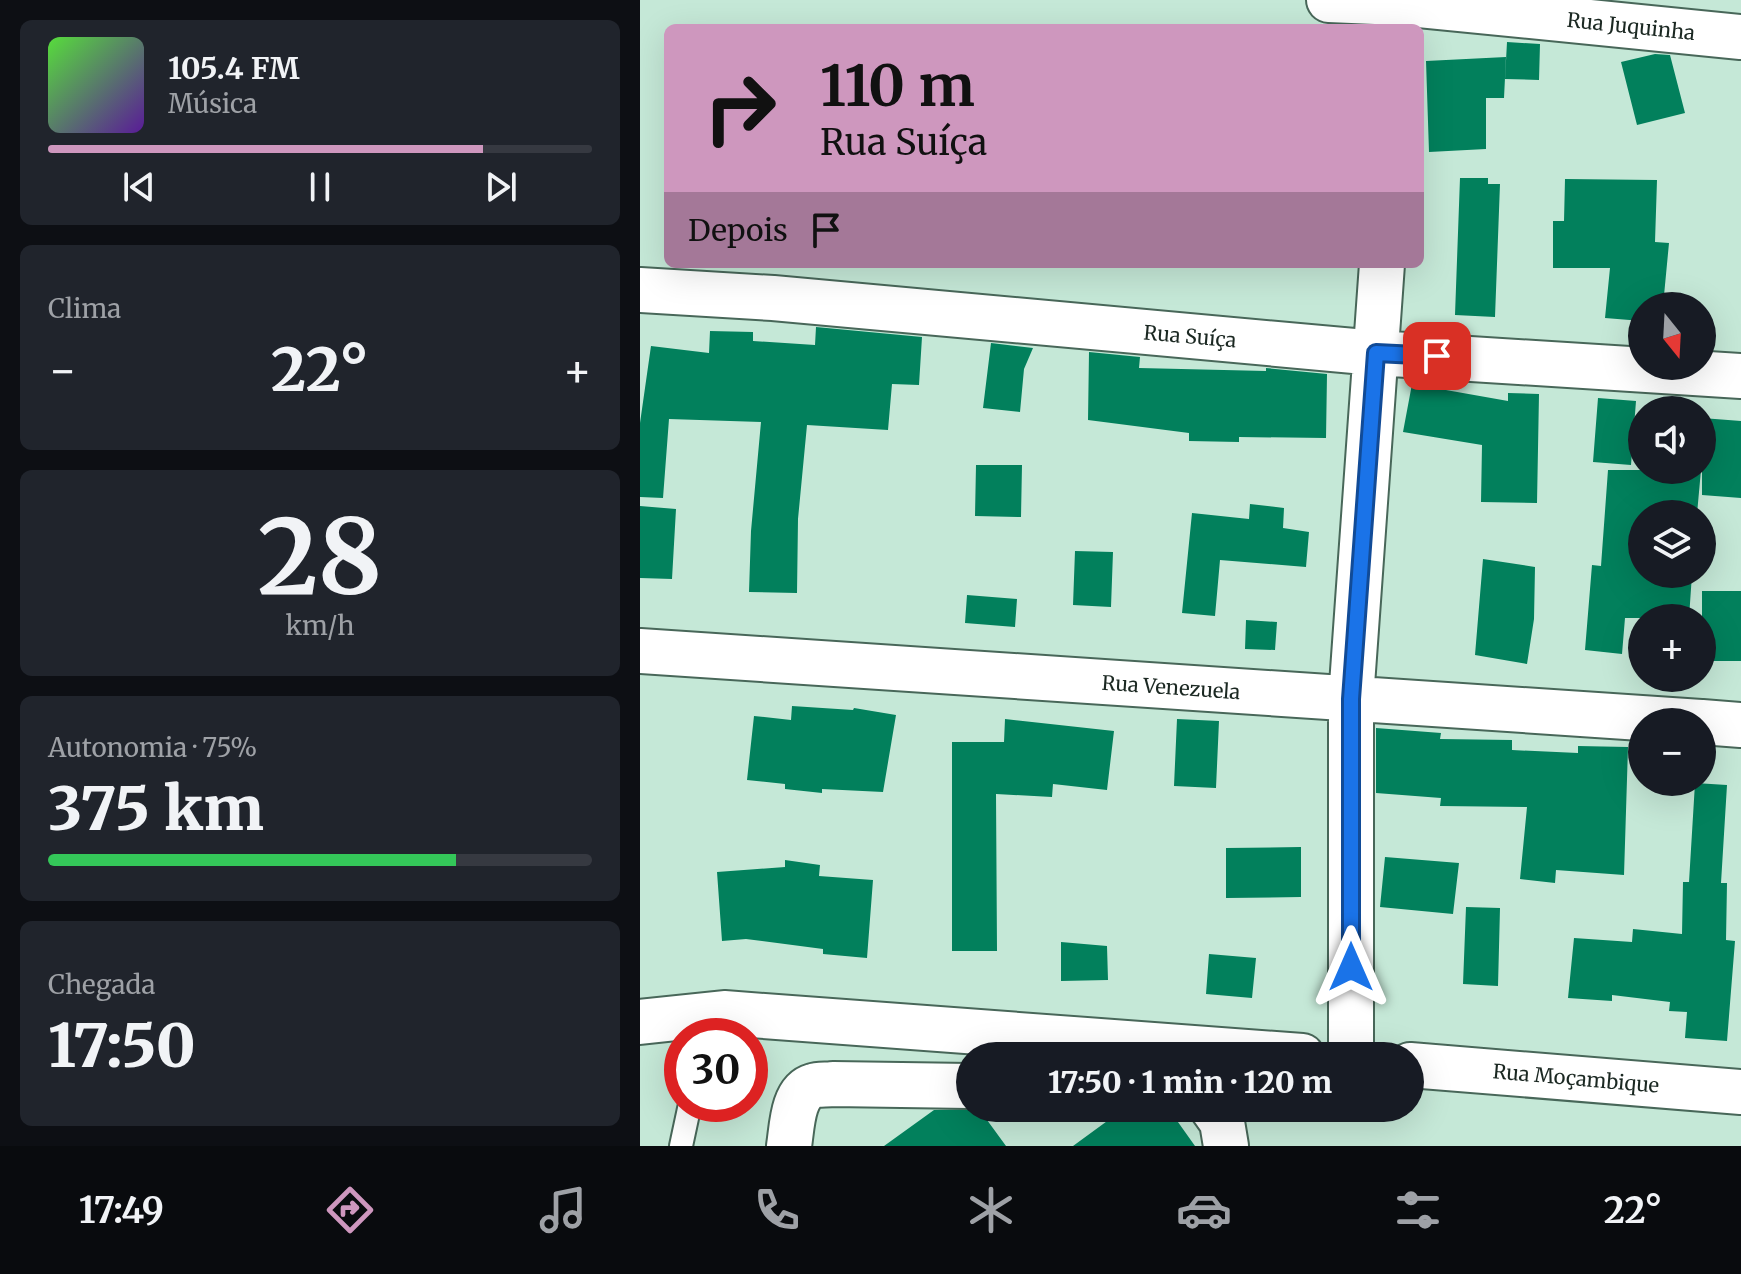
<!DOCTYPE html>
<html lang="pt">
<head>
<meta charset="utf-8">
<style>
  :root { --surface:#171b24; --page:#20242c; --text:#f1f3f6; --muted:#9ea1a6; --line:#363941; --accent:#ce97be }
  body { margin:0; font-family:Merriweather,serif; background:var(--page); color:var(--text); height:100vh; display:flex; flex-direction:column; font-size:30px; white-space:nowrap }
  * { box-sizing:border-box; margin:0 }
  p { font-size:26px; color:var(--muted) }
  .icon { flex:none; width:44px; height:44px; fill:none; stroke:currentColor; stroke-width:2; stroke-linecap:round; stroke-linejoin:round }
  .map { position:relative; flex:1; overflow:hidden }
  .details { display:flex; flex-direction:column; gap:20px; padding:20px; background:#0d0f14; width:640px }
  .details>* { flex:none }
  .banner { position:absolute; left:24px; top:24px; width:760px; height:244px; border-radius:12px; box-shadow:0 8px 32px #0002; background:#ce97be; color:#111; overflow:hidden }
  .needle { width:52px; rotate:162deg }
  .tools { position:absolute; left:988px; top:292px; display:grid; gap:16px }
  .tools a { display:grid; place-items:center; width:88px; height:88px; border-radius:50%; background:var(--surface); box-shadow:0 8px 32px #0002; font-size:40px }
  .speed { position:absolute; left:24px; top:1018px; display:flex; gap:16px; font-size:40px; font-weight:700; text-align:center }
  .speed>* { display:grid; place-content:center; width:104px; height:104px; border-radius:50%; background:var(--surface); box-shadow:0 8px 32px #0002; line-height:1 }
  .speed .limit { border:12px solid #d22; background:#fff; color:#111 }
  .pin { position:absolute; display:grid; place-items:center; width:68px; height:68px; color:#fff; margin:-34px; border-radius:16px; box-shadow:0 4px 12px #0006 }
  .me { position:absolute; width:88px; margin:-44px; rotate:0deg; stroke-linejoin:round; filter:drop-shadow(0 0 6px #0008) }
  .turn { display:flex; align-items:center; gap:28px; height:168px; padding:0 24px; font-size:36px }
  .turn .icon { width:104px; height:104px; stroke-width:2.5 }
  .turn b { display:block; font-size:56px; line-height:68px }
  .then { display:flex; align-items:center; height:76px; padding:0 24px; background:#0003; gap:16px; font-size:30px }
  .big { font-size:60px; font-weight:800; line-height:1.1 }
  .details .widget { flex:1; display:flex; flex-direction:column; justify-content:center; gap:12px; min-width:0; padding:0 28px; border-radius:12px; background:var(--page) }
  .details .dial { align-items:center; gap:0 }
  .dial b { font-size:104px; line-height:1 }
  .song { display:flex; align-items:center; gap:24px }
  .cover { width:96px; height:96px; border-radius:12px; background:linear-gradient(135deg,hsl(110 70% 55%),hsl(270 70% 35%)) }
  .played { height:8px; border-radius:4px; background:linear-gradient(90deg,var(--accent) 80%,var(--line) 80%) }
  .keys { display:flex; justify-content:space-around; direction:ltr }
  .heat { display:flex; justify-content:space-between; align-items:center; font-size:44px; direction:ltr }
  .charge { height:12px; border-radius:6px; background:linear-gradient(90deg,#34c759 75%,var(--line) 0) }
  .trip { position:absolute; left:316px; top:1042px; width:468px; height:80px; border-radius:40px; background:var(--surface); box-shadow:0 8px 32px #0002; font-weight:800; line-height:80px; text-align:center }
  .menu { display:flex; height:128px; justify-content:space-around; align-items:center; background:#090b0e; color:var(--muted) }
  .menu .icon { width:56px; height:56px }
  .menu .on { color:var(--accent) }
  .menu b { font-size:36px; color:var(--text) }
  main { display:flex; flex:1; min-height:0 }
  .map>svg:first-child { display:block }
  .building { fill:#02805c }
  .lines { fill:none; stroke-linecap:round; stroke-linejoin:round }
  .lane-casing { stroke:#486759; stroke-width:26 }
  .street-casing { stroke:#486759; stroke-width:48 }
  .lane { stroke:#fff; stroke-width:22 }
  .street { stroke:#fff; stroke-width:44 }
  .route-casing { stroke:#114b97; stroke-width:20 }
  .route { stroke:#1a73e8; stroke-width:14 }
  .labels { text-anchor:middle; dominant-baseline:central; stroke-width:8; stroke-linejoin:round; paint-order:stroke }
  .street-label { font-size:20px; fill:#1b2822; stroke:#fff }
</style>
</head>
<body>
<main>
<section class="details">
<div class="widget">
<div class="song"><i class="cover"></i><div><b>105.4 FM</b><p>Música</p></div></div>
<div class="played"></div>
<div class="keys"><svg class="icon" aria-label="previous" viewBox="0 0 24 24"><path d="M18 5L8 12l10 7zM5 5v14"/></svg><svg class="icon" aria-label="pause" viewBox="0 0 24 24"><path d="M8 5v14M16 5v14"/></svg><svg class="icon" aria-label="next" viewBox="0 0 24 24"><path d="M6 5l10 7-10 7zM19 5v14"/></svg></div>
</div>
<div class="widget"><p>Clima</p>
<div class="heat"><a>−</a><b class="big">22°</b><a>+</a></div>
</div>
<div class="widget dial"><b>28</b><p>km/h</p></div>
<div class="widget"><p>Autonomia · 75%</p><b class="big">375 km</b><div class="charge"></div></div>
<div class="widget"><p>Chegada</p><b class="big">17:50</b></div>
</section>
<div class="map">
<svg width="1101" height="1146" viewBox="0 0 1101 1146">
  <rect width="100%" height="100%" fill="#c5e8d7"/>
  <!-- building -->
  <path class="building" d="M 867,42 L 900,44 L 899,80 L 865,79 Z
    M 1015,54 L 1030,55 L 1045,113 L 997,125 L 981,62 Z
    M 866,57 L 864,98 L 846,98 L 846,149 L 789,152 L 786,61 Z
    M 820,178 L 848,178 L 848,184 L 860,184 L 855,317 L 815,315 Z
    M 925,179 L 1017,180 L 1015,242 L 1029,243 L 1023,306 L 1002,306 L 1002,321 L 965,318 L 970,268 L 913,268 L 913,221 L 924,221 Z
    M 176,327 L 282,337 L 279,385 L 252,384 L 248,430 L 167,425 L 158,519 L 157,593 L 109,592 L 111,531 L 121,422 L 29,419 L 23,498 L 0,497 L 0,423 L 11,346 L 69,353 L 70,331 L 113,332 L 113,341 L 175,345 Z
    M 351,343 L 393,348 L 384,369 L 380,412 L 343,408 Z
    M 449,352 L 500,357 L 499,368 L 626,371 L 626,368 L 687,374 L 686,438 L 599,437 L 599,442 L 549,441 L 549,433 L 448,420 Z
    M 772,384 L 868,401 L 868,393 L 899,394 L 897,503 L 841,502 L 842,445 L 763,432 Z
    M 958,398 L 996,401 L 991,465 L 953,462 Z
    M 1062,418 L 1101,421 L 1101,498 L 1062,495 Z
    M 336,465 L 382,465 L 381,517 L 335,516 Z
    M 968,470 L 1061,470 L 1057,514 L 1002,514 L 1002,574 L 1052,574 L 1049,618 L 985,618 L 982,654 L 945,650 L 952,565 L 961,566 Z
    M 610,504 L 644,508 L 643,528 L 669,532 L 666,567 L 580,560 L 575,616 L 542,613 L 552,513 L 609,519 Z
    M 0,506 L 36,509 L 32,579 L 0,578 Z
    M 435,551 L 473,552 L 471,607 L 433,605 Z
    M 843,559 L 895,567 L 894,619 L 887,664 L 835,655 Z
    M 1062,591 L 1101,591 L 1101,661 L 1062,661 Z
    M 327,595 L 377,599 L 375,627 L 325,623 Z
    M 606,620 L 637,622 L 635,650 L 605,649 Z
    M 152,706 L 213,710 L 214,708 L 256,715 L 243,792 L 182,789 L 182,793 L 145,789 L 145,784 L 107,780 L 114,716 L 151,720 Z
    M 365,719 L 474,731 L 467,790 L 413,784 L 412,797 L 356,794 L 357,951 L 312,951 L 312,742 L 364,742 Z
    M 537,719 L 579,721 L 576,788 L 534,786 Z
    M 736,728 L 801,733 L 800,739 L 872,740 L 872,750 L 938,753 L 938,746 L 988,747 L 984,875 L 916,870 L 915,883 L 880,879 L 887,807 L 800,806 L 801,798 L 736,793 Z
    M 1055,783 L 1087,785 L 1081,883 L 1087,883 L 1086,940 L 1095,941 L 1087,1041 L 1045,1038 L 1047,1012 L 1029,1011 L 1030,1002 L 972,995 L 972,1001 L 928,998 L 934,938 L 992,942 L 993,929 L 1042,934 L 1043,882 L 1049,882 Z
    M 661,847 L 661,897 L 586,898 L 586,848 Z
    M 745,857 L 819,863 L 813,914 L 740,907 Z
    M 145,860 L 180,865 L 179,876 L 233,880 L 227,958 L 183,954 L 183,949 L 106,939 L 82,941 L 77,872 L 145,867 Z
    M 826,907 L 860,908 L 858,986 L 823,984 Z
    M 421,942 L 467,946 L 468,980 L 421,981 Z
    M 569,954 L 616,958 L 612,998 L 566,994 Z
    M 485,1108 L 528,1108 L 555,1146 L 433,1146 Z
    M 339,1109 L 366,1146 L 244,1146 L 294,1110 Z"/>
  <g class="lines">
    <!-- lane casing -->
    <g class="lane-casing">
      <path id="lane" d="M 41,1146 L 50,1104"/>
    </g>
    <!-- street casing -->
    <g class="street-casing">
      <path id="street" d="M 689,0 L 759,3 L 1101,37
        M 0,290 L 133,298 L 736,353 L 1101,376
        M 0,651 L 1061,722
        M 1062,722 L 1101,725
        M 0,1022 L 84,1013 L 662,1056
        M 711,1056 L 711,699 L 742,264
        M 770,1065 L 1101,1092
        M 572,1108 L 582,1122 L 586,1146
        M 149,1146 C 152,1128 152,1092 173,1086 C 179,1084 187,1085 193,1084 L 330,1086"/>
    </g>
    <!-- lane -->
    <use href="#lane" class="lane"/>
    <!-- street -->
    <use href="#street" class="street"/>
  </g>
  <g class="lines">
    <!-- route casing -->
    <g class="route-casing">
      <path id="route" d="M 711,967 L 711,699 L 736,353 L 797,356"/>
    </g>
    <!-- route -->
    <use href="#route" class="route"/>
  </g>
  <g class="labels">
    <!-- street labels -->
    <g class="street-label">
      <text transform="translate(991 26) rotate(6)">Rua Juquinha</text>
      <text transform="translate(550 336) rotate(5)">Rua Suíça</text>
      <text transform="translate(531 687) rotate(4)">Rua Venezuela</text>
      <text transform="translate(936 1078) rotate(5)">Rua Moçambique</text>
    </g>
  </g>
</svg>
<div class="tools">
<a><svg class="needle" viewBox="-14 -14 28 28"><path d="M0-13l5 13h-10z" fill="#e53935"/><path d="M0 13l5-13h-10z" fill="#9ea1a6"/></svg></a>
<a><svg class="icon" aria-label="sound" viewBox="0 0 24 24"><path d="M4 9h4l5-4v14l-5-4H4zM17 9q2 3 0 6"/></svg></a>
<a><svg class="icon" aria-label="layers" viewBox="0 0 24 24"><path d="M12 4l9 5-9 5-9-5zM3 14l9 5 9-5"/></svg></a>
<a>+</a>
<a>−</a>
</div>
<div class="speed"><div class="limit">30</div></div>
<div class="pin" style="left:797px;top:356px;background:#d93025"><svg class="icon" aria-label="arrive" viewBox="0 0 24 24"><path d="M6 21V4h12l-3 4 3 4H6"/></svg></div>
<svg class="me" style="left:711px;top:967px" viewBox="-20 -20 40 40"><path d="M0-17L14 15 0 8-14 15z" fill="#1a73e8" stroke="#fff" stroke-width="4"/></svg>
<div class="trip">17:50 · 1 min · 120 m</div>
<div class="banner">
<div class="turn"><svg class="icon" aria-label="right" viewBox="0 0 24 24"><path d="M7 20v-9h11M14 6l5 5-5 5"/></svg><div><b>110 m</b>Rua Suíça</div></div>
<div class="then">Depois<svg class="icon" aria-label="arrive" viewBox="0 0 24 24"><path d="M6 21V4h12l-3 4 3 4H6"/></svg></div>
</div>
</div>
</main>
<nav class="menu">
<b>17:49</b>
<svg class="icon on" aria-label="directions" viewBox="0 0 24 24"><path d="M12 3l9 9-9 9-9-9zM9 14v-3h6M13 9l2 2-2 2"/></svg>
<svg class="icon" aria-label="music" viewBox="0 0 24 24"><path d="M9 18V5l10-2v13"/><circle cx="6" cy="18" r="3"/><circle cx="16" cy="16" r="3"/></svg>
<svg class="icon" aria-label="phone" viewBox="0 0 24 24"><path d="M5 4h4l2 5-3 2q2 4 5 5l2-3 5 2v4C11 20 4 13 5 4z"/></svg>
<svg class="icon" aria-label="climate" viewBox="0 0 24 24"><path d="M12 3v18M4 7l16 10M4 17L20 7"/></svg>
<svg class="icon" aria-label="car" viewBox="0 0 24 24"><path d="M5 17H2v-5l4-1 3-4h7l3 4 3 1v5h-3M9 17h6M6 11h13"/><circle cx="7" cy="17" r="2"/><circle cx="17" cy="17" r="2"/></svg>
<svg class="icon" aria-label="filters" viewBox="0 0 24 24"><path d="M4 7h16M4 17h16"/><circle cx="9" cy="7" r="2"/><circle cx="15" cy="17" r="2"/></svg>
<b>22°</b>
</nav>
</body>
</html>
